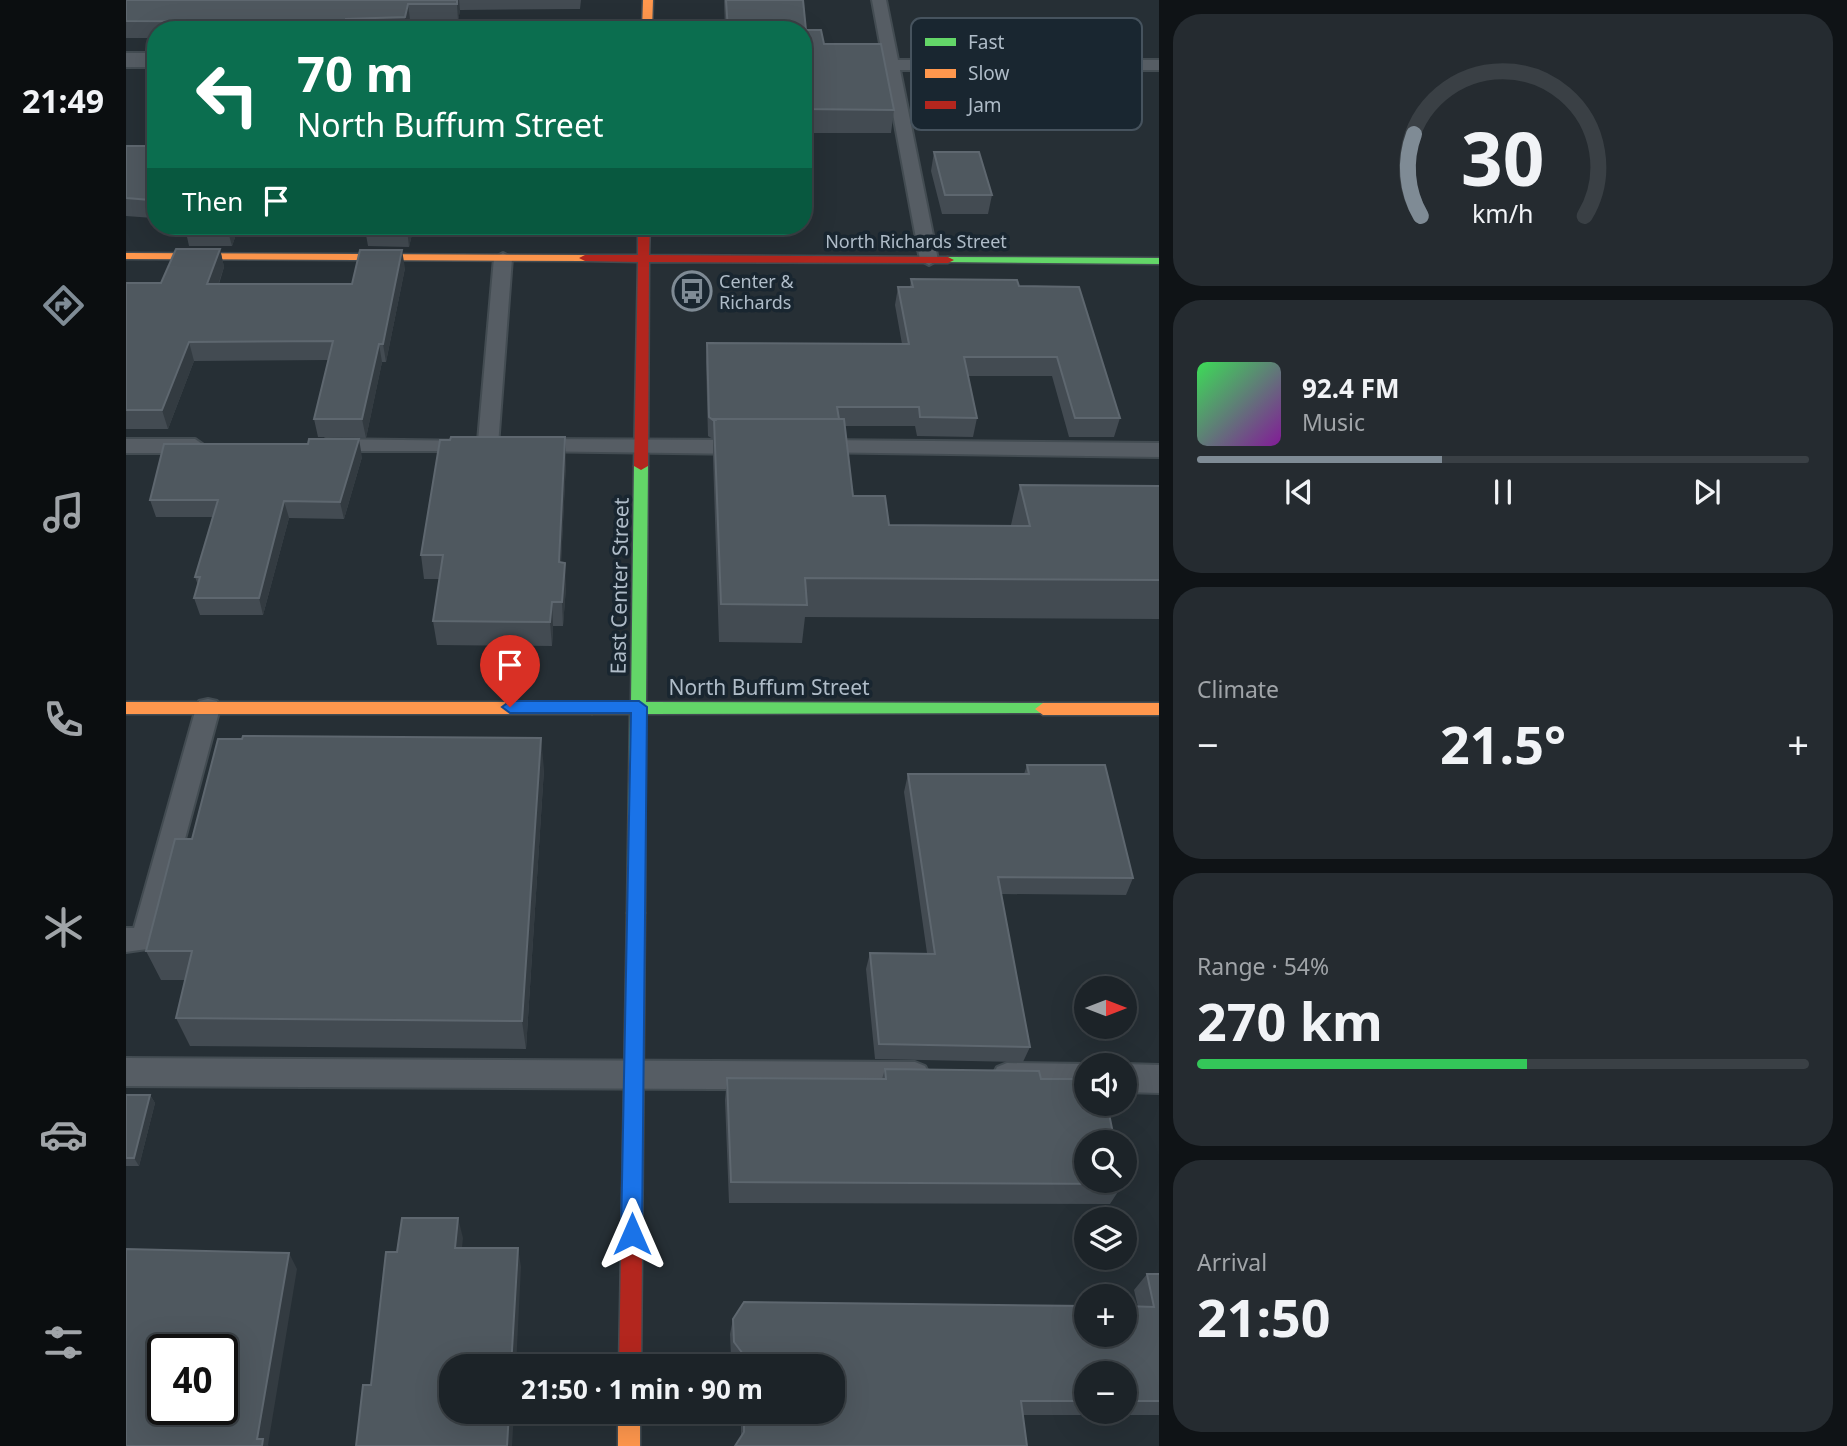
<!DOCTYPE html>
<html lang="en">
<head>
<meta charset="utf-8">
<style>
  :root { --surface:#1c2328; --page:#252b30; --text:#f1f3f6; --muted:#a0a4a8; --line:#3a4045; --accent:#7f8b95 }
  body { margin:0; font-family:"Noto Sans",sans-serif; background:var(--page); color:var(--text); height:100vh; display:flex; flex-direction:column; font-size:26px; white-space:nowrap }
  * { box-sizing:border-box; margin:0 }
  p { font-size:23px; color:var(--muted) }
  .icon { flex:none; width:38px; height:38px; fill:none; stroke:currentColor; stroke-width:2; stroke-linecap:round; stroke-linejoin:round }
  .map { position:relative; flex:1; overflow:hidden }
  .sheet { display:flex; flex-direction:column; gap:14px; padding:14px; background:#0f1316; width:688px }
  .sheet>* { flex:none }
  .hud { position:absolute; left:21px; top:21px; width:665px; height:214px; border-radius:28px; box-shadow:0 7px 28px #0002,0 0 0 2px var(--line); background:#0b6e4f; color:#fff; overflow:hidden }
  .needle { width:46px; rotate:90deg }
  .fabs { position:absolute; left:948px; top:976px; display:grid; gap:14px }
  .fabs a { display:grid; place-items:center; width:63px; height:63px; border-radius:50%; background:var(--surface); box-shadow:0 7px 28px #0002,0 0 0 2px var(--line); font-size:35px }
  .speed { position:absolute; left:21px; top:1334px; display:flex; gap:14px; font-size:35px; font-weight:700; text-align:center }
  .speed>* { display:grid; place-content:center; width:91px; height:91px; border-radius:50%; background:var(--surface); box-shadow:0 7px 28px #0002,0 0 0 2px var(--line); line-height:1 }
  .speed .limit { border:4px solid #111; border-radius:10px; background:#fff; color:#111 }
  .pin { position:absolute; display:grid; place-items:center; width:60px; height:60px; color:#fff; margin:-72px -30px; border-radius:50% 50% 50% 0; rotate:-45deg; box-shadow:0 0 7px #0007 }
  .pin .icon { rotate:45deg }
  .me { position:absolute; width:77px; margin:-38px; rotate:0deg; stroke-linejoin:round; filter:drop-shadow(0 0 5px #0008) }
  .turn { display:flex; align-items:center; gap:24px; height:147px; padding:0 35px; font-size:32px }
  .turn .icon { width:91px; height:91px; stroke-width:2.5 }
  .turn b { display:block; font-size:49px; line-height:60px }
  .then { display:flex; align-items:center; height:66px; padding:0 35px; background:#0003; gap:14px; font-size:26px }
  .big { font-size:52px; font-weight:700; line-height:1.1 }
  .sheet .tile { flex:1; display:flex; flex-direction:column; justify-content:center; gap:10px; min-width:0; padding:0 24px; border-radius:28px; background:var(--page) }
  .sheet .dial { align-items:center; gap:0 }
  .dial svg { height:182px; overflow:visible; fill:none; stroke:var(--line); stroke-width:7; stroke-linecap:round; text-anchor:middle }
  .dial text { fill:var(--text); stroke:none }
  .song { display:flex; align-items:center; gap:21px }
  .cover { width:84px; height:84px; border-radius:10px; background:linear-gradient(135deg,hsl(130 70% 55%),hsl(290 70% 35%)) }
  .played { height:7px; border-radius:4px; background:linear-gradient(90deg,var(--accent) 40%,var(--line) 40%) }
  .keys { display:flex; justify-content:space-around; direction:ltr }
  .heat { display:flex; justify-content:space-between; align-items:center; font-size:38px; direction:ltr }
  .charge { height:10px; border-radius:5px; background:linear-gradient(90deg,#34c759 54%,var(--line) 0) }
  .trip { position:absolute; left:313px; top:1354px; width:406px; height:70px; border-radius:28px; background:var(--surface); box-shadow:0 7px 28px #0002,0 0 0 2px var(--line); font-weight:700; line-height:70px; text-align:center }
  main { display:flex; flex:1; min-height:0 }
  .menu { display:flex; flex-direction:column; width:126px; justify-content:space-around; align-items:center; background:#0b0e10; color:var(--muted) }
  .menu .icon { width:49px; height:49px }
  .menu .on { color:var(--accent) }
  .menu b { font-size:32px; color:var(--text) }
  .map>svg:first-child { display:block }
  .green { fill:#233a3a }
  .lines { fill:none; stroke-linecap:round; stroke-linejoin:round }
  .lane-casing { stroke:#434c52; stroke-width:4 }
  .street-casing { stroke:#434c52; stroke-width:4 }
  .fast-casing { stroke:#434c52; stroke-width:3 }
  .slow-casing { stroke:#434c52; stroke-width:3 }
  .jam-casing { stroke:#434c52; stroke-width:3 }
  .lane { fill:#565d64; fill-rule:evenodd }
  .street { fill:#565d64; fill-rule:evenodd }
  .fast { fill:#63d668; fill-rule:evenodd }
  .slow { fill:#ff974d; fill-rule:evenodd }
  .jam { fill:#b3261e; fill-rule:evenodd }
  .wall { fill:#434b52; fill-rule:evenodd }
  .shaded-wall { fill:#333b41 }
  .building { fill:#4f585f; stroke:#5e676f; stroke-width:2; fill-rule:evenodd }
  .route { fill:#1a73e8; stroke:#114b97; stroke-width:2 }
  .labels { text-anchor:middle; dominant-baseline:central; stroke-width:7; stroke-linejoin:round; paint-order:stroke }
  .far-street-label { font-size:18px; fill:#afbcc8; stroke:#192630 }
  .far-poi-label { font-size:18px; fill:#afbcc8; stroke:#192630; text-anchor:start }
  .street-label { font-size:21px; fill:#afbcc8; stroke:#192630 }
  .key { fill:#192630; stroke:#46535e; stroke-width:2 }
  .key-label { font-size:19px; fill:#afbcc8 }
</style>
</head>
<body>
<main>
<nav class="menu">
<b>21:49</b>
<svg class="icon on" aria-label="directions" viewBox="0 0 24 24"><path d="M12 3l9 9-9 9-9-9zM9 14v-3h6M13 9l2 2-2 2"/></svg>
<svg class="icon" aria-label="music" viewBox="0 0 24 24"><path d="M9 18V5l10-2v13"/><circle cx="6" cy="18" r="3"/><circle cx="16" cy="16" r="3"/></svg>
<svg class="icon" aria-label="phone" viewBox="0 0 24 24"><path d="M5 4h4l2 5-3 2q2 4 5 5l2-3 5 2v4C11 20 4 13 5 4z"/></svg>
<svg class="icon" aria-label="climate" viewBox="0 0 24 24"><path d="M12 3v18M4 7l16 10M4 17L20 7"/></svg>
<svg class="icon" aria-label="car" viewBox="0 0 24 24"><path d="M5 17H2v-5l4-1 3-4h7l3 4 3 1v5h-3M9 17h6M6 11h13"/><circle cx="7" cy="17" r="2"/><circle cx="17" cy="17" r="2"/></svg>
<svg class="icon" aria-label="filters" viewBox="0 0 24 24"><path d="M4 7h16M4 17h16"/><circle cx="9" cy="7" r="2"/><circle cx="15" cy="17" r="2"/></svg>
</nav>
<div class="map">
<svg width="1034" height="1446" viewBox="0 0 1034 1446">
  <rect width="100%" height="100%" fill="#262f35"/>
  <!-- green -->
  <path class="green" d="M 353,226 L 460,226 L 453,231 L 352,231 Z"/>
  <g class="lines">
    <!-- lane casing -->
    <g class="lane-casing">
      <path id="lane" d="M 746,0 L 760,0 L 772,60 L 1034,60 L 1034,70 L 774,70 L 812,260 L 803,265 L 794,260 Z
        M 377,253 L 386,258 L 372,446 L 369,451 L 193,451 L 190,446 L 200,439 L 352,441 L 368,258 Z
        M 0,439 L 69,439 L 79,446 L 69,453 L 0,453 Z
        M 407,439 L 619,440 L 629,447 L 619,454 L 400,451 L 397,446 Z
        M 690,440 L 1034,443 L 1034,457 L 683,452 L 680,447 Z
        M 82,699 L 91,701 L 94,708 L 32,940 L 28,948 L 0,952 L 0,928 L 8,928 L 70,708 L 73,701 Z
        M 0,1058 L 789,1062 L 799,1066 L 804,1076 L 799,1086 L 789,1090 L 0,1086 Z
        M 881,1063 L 961,1064 L 965,1066 L 961,1066 L 961,1092 L 881,1091 L 871,1087 L 866,1077 L 871,1067 Z
        M 999,1064 L 1034,1065 L 1034,1093 L 999,1092 L 999,1066 L 995,1066 Z"/>
    </g>
    <!-- street casing -->
    <g class="street-casing">
      <path id="street" d="M 0,53 L 30,53 L 30,67 L 0,67 Z"/>
    </g>
    <!-- fast casing -->
    <g class="fast-casing">
      <path id="fast" d="M 822,257 L 1034,258 L 1034,264 L 818,262 L 818,258 Z
        M 515,462 L 522,466 L 520,702 L 917,703 L 925,709 L 923,713 L 520,714 L 519,913 L 516,918 L 510,920 L 504,918 L 501,913 L 504,714 L 466,714 L 458,708 L 466,702 L 505,702 L 508,466 Z"/>
    </g>
    <!-- slow casing -->
    <g class="slow-casing">
      <path id="slow" d="M 517,0 L 527,0 L 526,30 L 516,30 Z
        M 0,253 L 459,255 L 465,258 L 459,261 L 0,259 Z
        M 0,702 L 466,702 L 474,708 L 466,714 L 0,714 Z
        M 917,703 L 1034,703 L 1034,715 L 917,715 L 909,709 Z
        M 492,1412 L 514,1412 L 514,1446 L 492,1446 Z"/>
    </g>
    <!-- jam casing -->
    <g class="jam-casing">
      <path id="jam" d="M 512,226 L 524,226 L 523,255 L 822,257 L 828,260 L 822,263 L 523,262 L 522,466 L 515,470 L 508,466 L 512,262 L 459,261 L 453,258 L 459,255 L 512,255 Z
        M 510,906 L 516,908 L 519,913 L 515,1367 L 493,1367 L 501,913 L 504,908 Z"/>
    </g>
    <!-- lane -->
    <use href="#lane" class="lane"/>
    <!-- street -->
    <use href="#street" class="street"/>
    <!-- fast -->
    <use href="#fast" class="fast"/>
    <!-- slow -->
    <use href="#slow" class="slow"/>
    <!-- jam -->
    <use href="#jam" class="jam"/>
  </g>
  <!-- wall -->
  <path class="wall" d="M 0,0 L 455,0 L 454,9 L 334,10 L 332,21 L 284,20 L 282,30 L 30,30 L 30,38 L 0,38 Z
    M 598,0 L 677,0 L 680,30 L 698,44 L 768,110 L 765,133 L 677,133 L 677,30 L 599,30 Z
    M 30,139 L 30,221 L 28,221 L 27,218 L 0,216 L 0,146 L 25,146 Z
    M 808,152 L 866,195 L 862,214 L 816,214 L 805,171 Z
    M 59,226 L 113,226 L 106,246 L 63,246 L 59,228 Z
    M 239,226 L 288,226 L 283,247 L 242,246 L 239,229 Z
    M 94,249 L 98,267 L 93,284 L 226,284 L 279,268 L 260,362 L 256,362 L 240,438 L 192,437 L 188,419 L 202,360 L 68,361 L 42,429 L 0,429 L 0,283 L 35,283 Z
    M 785,279 L 893,286 L 994,418 L 988,437 L 943,437 L 926,376 L 842,376 L 851,418 L 847,437 L 791,436 L 789,426 L 719,426 L 727,496 L 763,525 L 885,525 L 894,485 L 1034,486 L 1034,619 L 679,617 L 676,643 L 593,642 L 587,458 L 587,439 L 582,436 L 580,362 L 581,343 L 776,344 L 769,305 L 772,287 L 784,287 Z
    M 324,440 L 440,462 L 435,562 L 440,587 L 437,626 L 427,626 L 426,646 L 311,645 L 307,621 L 313,579 L 298,579 L 295,555 Z
    M 236,457 L 218,519 L 163,518 L 137,615 L 74,615 L 68,598 L 72,585 L 69,577 L 87,517 L 30,517 L 24,500 Z
    M 901,765 L 1007,878 L 1000,895 L 875,894 L 904,1047 L 897,1062 L 749,1059 L 740,969 L 744,953 L 801,953 L 778,792 L 782,774 L 898,774 Z
    M 418,769 L 400,1049 L 64,1046 L 50,1018 L 59,980 L 35,980 L 20,951 L 66,839 Z
    M 759,1069 L 915,1079 L 997,1184 L 984,1204 L 603,1203 L 599,1100 L 601,1078 L 756,1079 Z
    M 0,1095 L 24,1095 L 29,1103 L 13,1166 L 0,1166 Z
    M 1021,1274 L 1034,1274 L 1034,1415 L 897,1415 L 615,1437 L 615,1412 L 707,1412 L 707,1367 L 613,1367 L 605,1357 L 604,1334 L 607,1319 L 1012,1307 L 1008,1290 ZM 961,1374 L 999,1374 L 999,1412 L 961,1412 Z"/>
  <!-- shaded-wall -->
  <path class="shaded-wall" d="M 331,0 L 333,0 L 334,10 L 332,21 L 331,4 Z
    M 282,4 L 284,20 L 282,30 L 280,30 L 279,17 Z
    M 102,226 L 113,226 L 106,246 L 101,228 Z
    M 282,226 L 288,226 L 283,247 L 281,229 Z
    M 94,249 L 98,267 L 86,303 L 81,284 Z
    M 276,250 L 279,268 L 260,362 L 257,344 Z
    M 63,342 L 68,361 L 42,429 L 36,410 Z
    M 253,344 L 256,362 L 240,438 L 236,419 Z
    M 439,437 L 440,462 L 434,586 L 433,562 Z
    M 233,439 L 236,457 L 218,519 L 214,502 Z
    M 158,501 L 163,518 L 137,615 L 133,598 Z
    M 439,563 L 440,587 L 437,626 L 436,602 Z
    M 426,602 L 427,626 L 426,646 L 424,622 Z
    M 415,738 L 418,769 L 400,1049 L 396,1021 Z
    M 24,1095 L 29,1103 L 13,1166 L 8,1158 Z
    M 332,1218 L 337,1238 L 334,1267 L 329,1248 Z
    M 392,1248 L 395,1267 L 390,1367 L 385,1367 Z
    M 163,1253 L 171,1269 L 142,1445 L 143,1446 L 136,1446 L 131,1439 Z
    M 383,1412 L 388,1412 L 386,1446 L 381,1446 Z"/>
  <!-- building -->
  <path class="building" d="M 0,0 L 331,0 L 331,4 L 282,4 L 279,17 L 220,19 L 220,22 L 0,21 Z
    M 600,0 L 677,0 L 680,30 L 695,30 L 698,44 L 755,44 L 768,110 L 677,109 L 677,30 L 602,30 Z
    M 28,139 L 30,139 L 30,203 L 23,203 L 24,200 L 0,198 L 0,146 L 25,146 Z
    M 808,152 L 853,152 L 866,195 L 819,195 Z
    M 59,226 L 102,226 L 101,228 L 59,228 Z
    M 239,226 L 282,226 L 281,229 L 239,229 Z
    M 50,249 L 94,249 L 81,284 L 226,284 L 234,250 L 276,250 L 257,344 L 253,344 L 236,419 L 188,419 L 207,341 L 63,342 L 36,410 L 0,410 L 0,283 L 35,283 Z
    M 785,279 L 891,280 L 893,286 L 953,287 L 994,418 L 949,418 L 931,357 L 838,357 L 851,418 L 794,417 L 793,407 L 711,407 L 713,419 L 588,419 L 589,420 L 587,420 L 583,417 L 581,343 L 783,344 L 772,287 L 787,287 Z
    M 588,419 L 718,419 L 727,496 L 759,496 L 763,525 L 904,526 L 894,485 L 1034,486 L 1034,580 L 679,578 L 681,605 L 595,604 Z
    M 325,437 L 439,437 L 433,562 L 439,563 L 436,602 L 426,602 L 424,622 L 307,621 L 317,555 L 295,555 L 314,440 L 324,440 Z
    M 183,439 L 233,439 L 214,502 L 158,501 L 133,598 L 68,598 L 74,577 L 69,577 L 92,500 L 24,500 L 38,444 L 182,444 Z
    M 117,736 L 415,738 L 396,1021 L 50,1018 L 66,951 L 20,951 L 49,839 L 66,839 L 92,739 L 116,739 Z
    M 901,765 L 979,765 L 1007,878 L 872,877 L 904,1047 L 753,1044 L 744,953 L 809,954 L 782,774 L 903,774 Z
    M 759,1069 L 913,1071 L 915,1079 L 961,1079 L 961,1104 L 981,1104 L 989,1143 L 961,1143 L 961,1181 L 997,1181 L 997,1184 L 605,1182 L 601,1078 L 760,1079 Z
    M 0,1095 L 24,1095 L 8,1158 L 0,1158 Z
    M 276,1218 L 332,1218 L 329,1248 L 392,1248 L 385,1367 L 326,1367 L 326,1412 L 383,1412 L 381,1446 L 230,1446 L 237,1385 L 245,1385 L 260,1252 L 271,1252 Z
    M 0,1249 L 163,1253 L 131,1439 L 137,1439 L 136,1446 L 0,1446 ZM 37,1349 L 96,1349 L 96,1409 L 37,1409 Z
    M 1021,1274 L 1034,1274 L 1034,1401 L 999,1401 L 999,1374 L 961,1374 L 961,1401 L 895,1401 L 901,1446 L 609,1446 L 618,1432 L 618,1412 L 707,1412 L 707,1367 L 617,1367 L 617,1354 L 608,1342 L 607,1319 L 618,1302 L 961,1306 L 961,1335 L 999,1335 L 999,1306 L 1028,1307 Z"/>
  <!-- route -->
  <path class="route" d="M 384,701 L 513,701 L 521,707 L 516,1234 L 513,1241 L 506,1244 L 498,1241 L 495,1234 L 505,713 L 384,713 L 376,707 Z"/>
  <!-- icons -->
  <defs>
    <g id="bus-ring" transform="scale(2.0125)"><circle r="9.5" fill="#192630" stroke="#7f8b95" stroke-width="1.5"/><path d="M-5-6H5V4H4V6H2V4H-2V6H-4V4H-5ZM-3.5-4V0h7V-4ZM-3.5 1.2v1.5H-2V1.2ZM2 1.2v1.5H3.5V1.2Z" fill="#7f8b95"/></g>
  </defs>
  <g fill-rule="evenodd">
    <use href="#bus-ring" x="566" y="291"/>
  </g>
  <g class="labels">
    <!-- far-street labels -->
    <g class="far-street-label">
      <text x="790" y="241">North Richards Street</text>
    </g>
    <!-- far-poi labels -->
    <g class="far-poi-label">
      <text x="593" y="281">Center &amp;<tspan x="593" dy="21">Richards</tspan></text>
    </g>
    <!-- street labels -->
    <g class="street-label">
      <text transform="translate(493 586) rotate(-89)">East Center Street</text>
      <text x="643" y="687">North Buffum Street</text>
    </g>
  </g>
  <!-- legend -->
  <rect x="785" y="18" width="231" height="112" rx="10" class="key"/>
  <rect x="799" y="38" width="31" height="8" fill="#63d668"/>
  <rect x="799" y="69" width="31" height="9" fill="#ff974d"/>
  <rect x="799" y="101" width="31" height="8" fill="#b3261e"/>
  <g class="key-label">
    <text x="842" y="49">Fast</text>
    <text x="842" y="80">Slow</text>
    <text x="842" y="112">Jam</text>
  </g>
</svg>
<div class="fabs">
<a><svg class="needle" viewBox="-14 -14 28 28"><path d="M0-13l5 13h-10z" fill="#e53935"/><path d="M0 13l5-13h-10z" fill="#a0a4a8"/></svg></a>
<a><svg class="icon" aria-label="sound" viewBox="0 0 24 24"><path d="M4 9h4l5-4v14l-5-4H4zM17 9q2 3 0 6"/></svg></a>
<a><svg class="icon" aria-label="search" viewBox="0 0 24 24"><circle cx="10" cy="10" r="6"/><path d="M15 15l6 6"/></svg></a>
<a><svg class="icon" aria-label="layers" viewBox="0 0 24 24"><path d="M12 4l9 5-9 5-9-5zM3 14l9 5 9-5"/></svg></a>
<a>+</a>
<a>−</a>
</div>
<div class="speed"><div class="limit">40</div></div>
<div class="pin" style="left:384px;top:707px;background:#d93025"><svg class="icon" aria-label="arrive" viewBox="0 0 24 24"><path d="M6 21V4h12l-3 4 3 4H6"/></svg></div>
<svg class="me" style="left:506px;top:1234px" viewBox="-20 -20 40 40"><path d="M0-17L14 15 0 8-14 15z" fill="#1a73e8" stroke="#fff" stroke-width="4"/></svg>
<div class="trip">21:50 · 1 min · 90 m</div>
<div class="hud">
<div class="turn"><svg class="icon" aria-label="left" viewBox="0 0 24 24"><path d="M17 20v-9H6M10 6l-5 5 5 5"/></svg><div><b>70 m</b>North Buffum Street</div></div>
<div class="then">Then<svg class="icon" aria-label="arrive" viewBox="0 0 24 24"><path d="M6 21V4h12l-3 4 3 4H6"/></svg></div>
</div>
</div>
<section class="sheet">
<div class="tile dial"><svg viewBox="0 0 100 80">
<path d="M14 69A42 42 0 1 1 86 69"/>
<path d="M14 69A42 42 0 0 1 11 33" stroke="#7f8b95"/>
<text x="50" y="56" font-size="32" font-weight="700">30</text>
<text x="50" y="72" font-size="11">km/h</text>
</svg></div>
<div class="tile">
<div class="song"><i class="cover"></i><div><b>92.4 FM</b><p>Music</p></div></div>
<div class="played"></div>
<div class="keys"><svg class="icon" aria-label="previous" viewBox="0 0 24 24"><path d="M18 5L8 12l10 7zM5 5v14"/></svg><svg class="icon" aria-label="pause" viewBox="0 0 24 24"><path d="M8 5v14M16 5v14"/></svg><svg class="icon" aria-label="next" viewBox="0 0 24 24"><path d="M6 5l10 7-10 7zM19 5v14"/></svg></div>
</div>
<div class="tile"><p>Climate</p>
<div class="heat"><a>−</a><b class="big">21.5°</b><a>+</a></div>
</div>
<div class="tile"><p>Range · 54%</p><b class="big">270 km</b><div class="charge"></div></div>
<div class="tile"><p>Arrival</p><b class="big">21:50</b></div>
</section>
</main>
</body>
</html>
